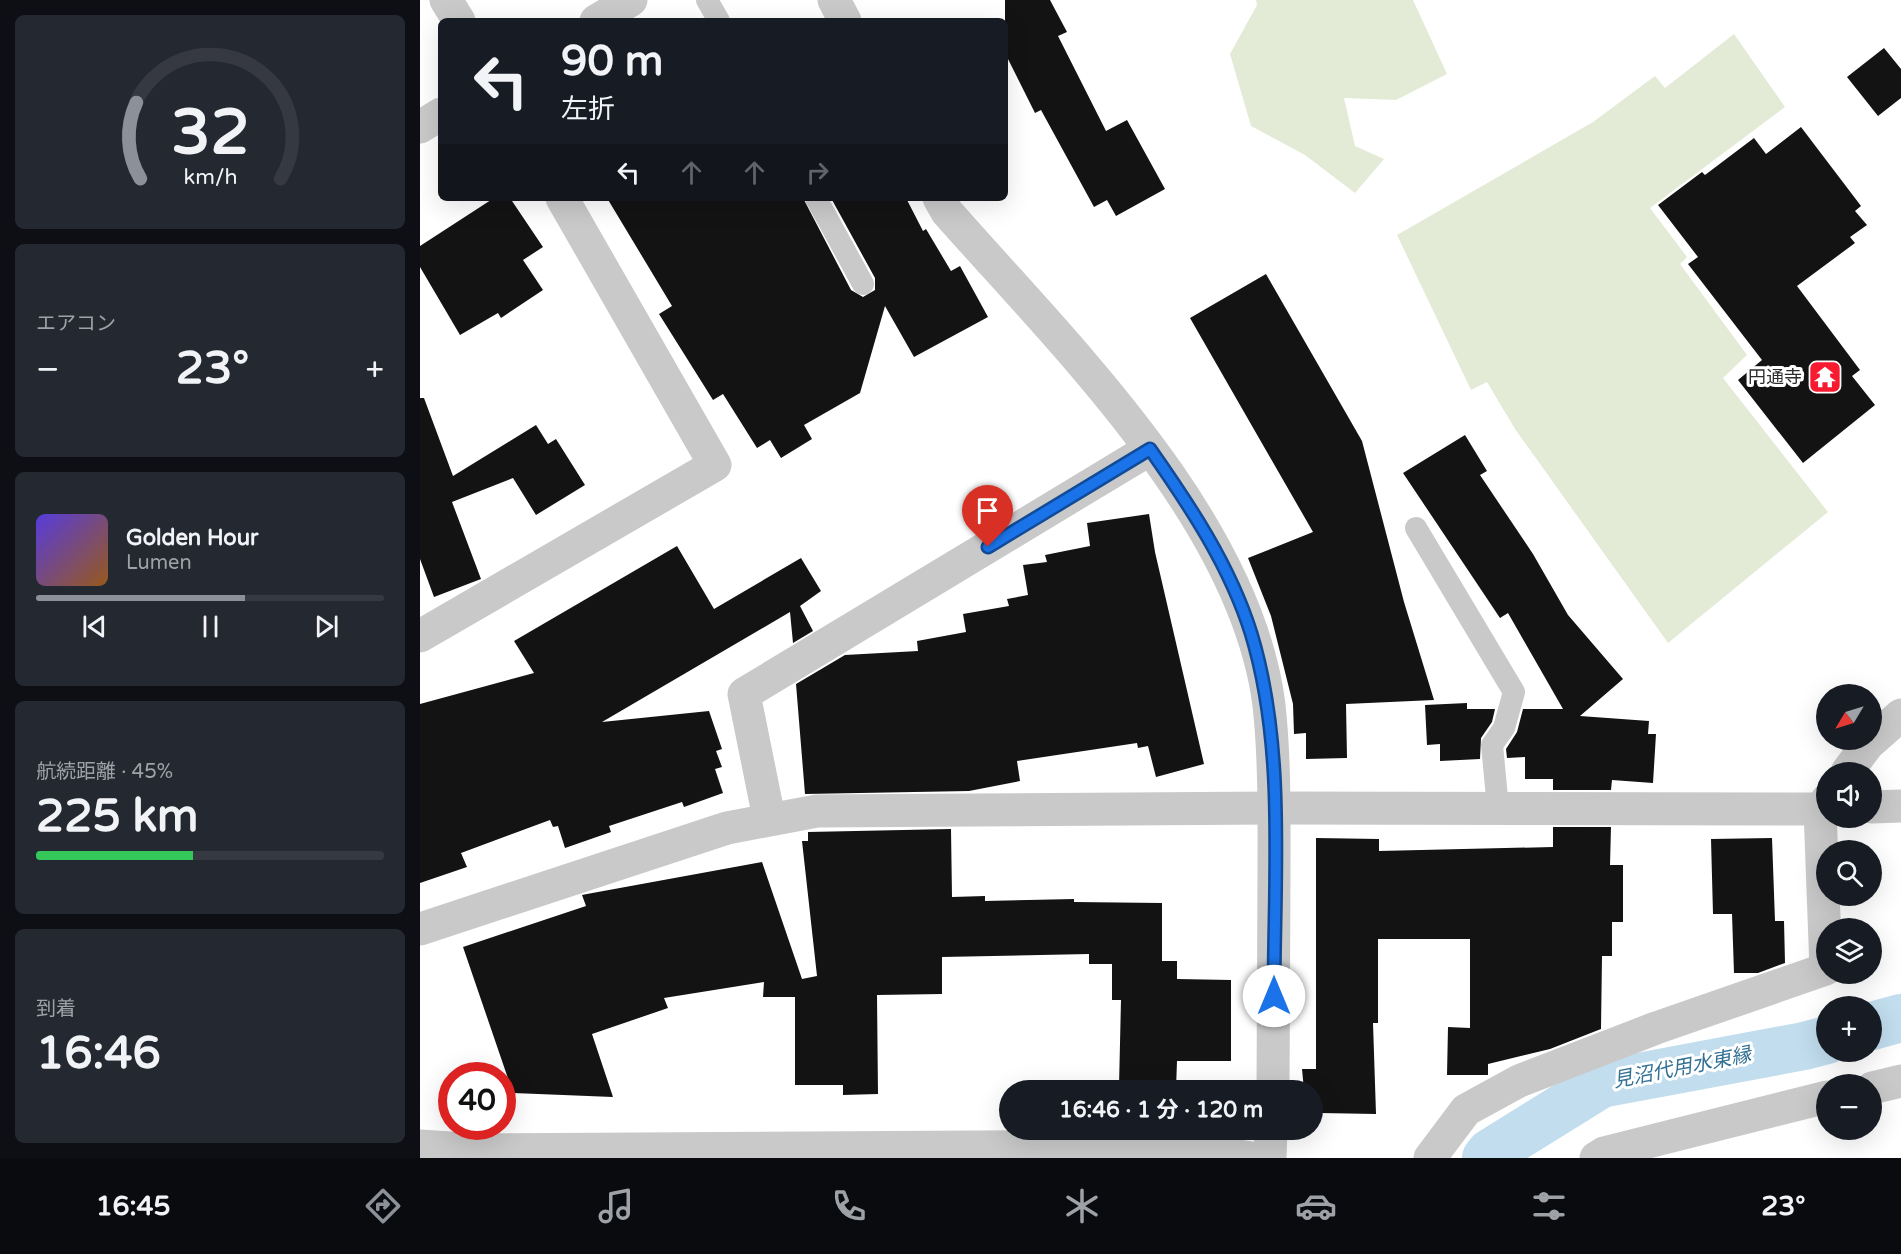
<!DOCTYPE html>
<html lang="ja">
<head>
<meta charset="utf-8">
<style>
  :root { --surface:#171b24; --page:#242831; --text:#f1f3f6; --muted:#9ea1a6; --line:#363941; --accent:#8c9099 }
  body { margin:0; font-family:"Varela Round","Noto Sans JP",sans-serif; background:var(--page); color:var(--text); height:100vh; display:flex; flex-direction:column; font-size:22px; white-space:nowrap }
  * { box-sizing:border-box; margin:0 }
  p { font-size:20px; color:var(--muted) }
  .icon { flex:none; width:33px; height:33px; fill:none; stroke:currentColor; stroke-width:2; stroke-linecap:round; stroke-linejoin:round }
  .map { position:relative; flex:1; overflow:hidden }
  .details { display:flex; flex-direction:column; gap:15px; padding:15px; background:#0d0f14; width:420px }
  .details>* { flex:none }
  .guide { position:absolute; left:18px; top:18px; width:570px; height:183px; border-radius:9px; box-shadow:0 6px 24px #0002; background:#171b24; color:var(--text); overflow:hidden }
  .needle { width:39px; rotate:232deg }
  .fabs { position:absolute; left:1396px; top:684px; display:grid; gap:12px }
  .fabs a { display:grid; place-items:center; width:66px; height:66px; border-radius:50%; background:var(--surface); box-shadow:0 6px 24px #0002; font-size:30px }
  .speed { position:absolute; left:18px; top:1062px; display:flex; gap:12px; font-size:30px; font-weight:700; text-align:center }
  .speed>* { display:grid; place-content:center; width:78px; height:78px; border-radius:50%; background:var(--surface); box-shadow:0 6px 24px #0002; line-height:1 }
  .speed .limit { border:9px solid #d22; background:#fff; color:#111 }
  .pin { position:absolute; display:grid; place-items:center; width:51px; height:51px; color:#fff; margin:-62px -26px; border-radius:50% 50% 50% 0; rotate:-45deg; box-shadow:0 0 6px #0007 }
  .pin .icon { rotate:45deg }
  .me { position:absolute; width:66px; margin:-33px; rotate:0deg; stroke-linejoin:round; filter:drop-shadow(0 0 4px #0008) }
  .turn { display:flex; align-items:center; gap:21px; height:126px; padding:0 24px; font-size:27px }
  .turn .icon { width:78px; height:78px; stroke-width:2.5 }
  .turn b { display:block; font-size:42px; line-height:51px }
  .lanes { display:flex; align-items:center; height:57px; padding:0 24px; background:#0003; justify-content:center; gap:30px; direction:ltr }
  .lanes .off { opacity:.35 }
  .big { font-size:45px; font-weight:700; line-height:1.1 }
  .details .tile { flex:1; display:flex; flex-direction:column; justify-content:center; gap:9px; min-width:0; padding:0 21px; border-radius:9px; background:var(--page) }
  .details .dial { align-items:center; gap:0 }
  .dial svg { height:156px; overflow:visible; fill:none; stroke:var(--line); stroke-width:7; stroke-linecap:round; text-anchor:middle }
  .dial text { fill:var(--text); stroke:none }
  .song { display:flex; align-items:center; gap:18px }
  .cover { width:72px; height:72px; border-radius:9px; background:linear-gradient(135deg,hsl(250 70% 55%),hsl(30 70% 35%)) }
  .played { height:6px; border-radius:3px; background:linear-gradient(90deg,var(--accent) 60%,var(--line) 60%) }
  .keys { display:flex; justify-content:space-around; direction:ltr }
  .heat { display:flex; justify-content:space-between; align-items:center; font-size:33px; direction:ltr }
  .charge { height:9px; border-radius:4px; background:linear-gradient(90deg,#34c759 45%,var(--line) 0) }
  .trip { position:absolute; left:579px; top:1080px; width:324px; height:60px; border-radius:30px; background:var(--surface); box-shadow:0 6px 24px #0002; font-weight:700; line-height:60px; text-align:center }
  .menu { display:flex; height:96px; justify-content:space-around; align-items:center; background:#090b0e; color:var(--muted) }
  .menu .icon { width:42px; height:42px }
  .menu .selected { color:var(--accent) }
  .menu b { font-size:27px; color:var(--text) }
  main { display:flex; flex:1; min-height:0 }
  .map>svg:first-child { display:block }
  .green { fill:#e3ebd7 }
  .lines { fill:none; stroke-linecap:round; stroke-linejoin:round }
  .canal { stroke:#c1ddee; stroke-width:48 }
  .building { fill:#131313 }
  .service { stroke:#c9c9c9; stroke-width:22 }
  .minor { stroke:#c9c9c9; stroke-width:33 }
  .tertiary { stroke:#c9c9c9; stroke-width:33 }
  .route-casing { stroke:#114b97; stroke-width:15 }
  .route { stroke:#1a73e8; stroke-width:10 }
  .labels { text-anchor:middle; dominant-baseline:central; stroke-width:6; stroke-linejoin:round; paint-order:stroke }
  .poi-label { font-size:18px; fill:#2c2c2c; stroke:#fff; text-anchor:end }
  .water-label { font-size:20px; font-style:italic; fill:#337194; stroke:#fff }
</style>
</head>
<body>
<main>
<section class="details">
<div class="tile dial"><svg viewBox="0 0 100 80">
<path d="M14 69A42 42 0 1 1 86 69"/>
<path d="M14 69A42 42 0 0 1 12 30" stroke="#8c9099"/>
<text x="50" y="56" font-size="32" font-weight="700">32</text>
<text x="50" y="72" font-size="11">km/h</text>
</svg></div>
<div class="tile"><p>エアコン</p>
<div class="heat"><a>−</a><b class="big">23°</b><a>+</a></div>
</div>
<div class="tile">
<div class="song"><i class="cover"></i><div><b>Golden Hour</b><p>Lumen</p></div></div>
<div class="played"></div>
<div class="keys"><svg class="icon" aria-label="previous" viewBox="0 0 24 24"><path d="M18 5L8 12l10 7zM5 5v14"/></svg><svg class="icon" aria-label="pause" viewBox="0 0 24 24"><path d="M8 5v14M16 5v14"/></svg><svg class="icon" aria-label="next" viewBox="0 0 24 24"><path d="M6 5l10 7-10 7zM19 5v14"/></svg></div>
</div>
<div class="tile"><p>航続距離 · 45%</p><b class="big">225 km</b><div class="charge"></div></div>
<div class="tile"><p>到着</p><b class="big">16:46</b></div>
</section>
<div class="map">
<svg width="1481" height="1158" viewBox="0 0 1481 1158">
  <rect width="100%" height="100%" fill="#fff"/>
  <!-- green -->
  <path class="green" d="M 836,0 L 993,0 L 1027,74 L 976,100 L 924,98 L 935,146 L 964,159 L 935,193 L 885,155 L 831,126 L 810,54 L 837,5 Z
    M 1314,34 L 1365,107 L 1230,208 L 1267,257 L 1260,264 L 1327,355 L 1303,378 L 1408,512 L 1248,643 L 1095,429 L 1067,382 L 1051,390 L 977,235 L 1173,122 L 1235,76 L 1245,88 Z"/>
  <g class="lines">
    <!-- canal -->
    <path class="canal" d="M 1452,1026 L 1481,1018
      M 1066,1158 L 1070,1153 L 1181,1084 L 1384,1046 L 1407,1040"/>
  </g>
  <!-- building -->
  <path class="building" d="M 585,0 L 630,0 L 647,32 L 638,36 L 686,131 L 707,120 L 745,189 L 696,216 L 687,200 L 674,207 L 621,110 L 615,113 L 585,53 Z
    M 1464,48 L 1481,69 L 1481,98 L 1458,116 L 1427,77 Z
    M 1381,127 L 1441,206 L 1435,211 L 1447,225 L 1430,237 L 1435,243 L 1377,286 L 1440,370 L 1432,376 L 1455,405 L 1383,463 L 1318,380 L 1342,360 L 1268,264 L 1278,257 L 1238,205 L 1282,172 L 1285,175 L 1334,138 L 1346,154 Z
    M 74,198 L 90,198 L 123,247 L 103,260 L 123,290 L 81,318 L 78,313 L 40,335 L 0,267 L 0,246 Z
    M 187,198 L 383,198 L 431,290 L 443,297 L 455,290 L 455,278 L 411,198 L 486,198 L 503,231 L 506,229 L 531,271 L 540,266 L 568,317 L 494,357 L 465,306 L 440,393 L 384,425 L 392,439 L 361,458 L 350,440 L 337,448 L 303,394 L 293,400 L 239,314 L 252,306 Z
    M 846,274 L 942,441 L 984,602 L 1014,700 L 926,704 L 927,758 L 886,759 L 886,733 L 874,734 L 873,704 L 851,616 L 828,558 L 893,532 L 770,318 Z
    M 0,398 L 4,398 L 33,476 L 116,425 L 128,444 L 136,439 L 165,485 L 116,515 L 93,478 L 32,502 L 61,579 L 14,597 L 0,559 Z
    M 1045,435 L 1067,471 L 1060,475 L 1113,554 L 1148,615 L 1203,679 L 1160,716 L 1229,721 L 1228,734 L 1236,734 L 1233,783 L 1192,780 L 1191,790 L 1133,790 L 1133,779 L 1105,779 L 1105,757 L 1087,758 L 1086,749 L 1097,732 L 1103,709 L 1143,709 L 1088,613 L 1080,618 L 983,473 Z
    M 729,514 L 735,552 L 784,764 L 736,777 L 728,746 L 718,748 L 717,743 L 597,761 L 600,781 L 549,791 L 385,794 L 376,684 L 425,655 L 498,651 L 497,641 L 546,632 L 543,614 L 589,606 L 587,599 L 608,595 L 603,565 L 627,562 L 625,555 L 670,546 L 667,523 Z
    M 257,546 L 294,609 L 381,558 L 401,591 L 380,606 L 393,631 L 373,643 L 370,612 L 182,722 L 289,711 L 302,749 L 296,751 L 302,767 L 295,769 L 303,793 L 264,807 L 262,802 L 189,826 L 191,832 L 145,848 L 138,826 L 133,827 L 130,820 L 41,853 L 47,867 L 0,883 L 0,704 L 114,673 L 94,641 Z
    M 1047,703 L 1047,709 L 1075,709 L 1072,722 L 1061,738 L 1060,759 L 1020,761 L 1020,744 L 1007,745 L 1005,705 Z
    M 1133,827 L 1191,827 L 1190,865 L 1203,865 L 1203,922 L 1192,922 L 1192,956 L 1182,956 L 1181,1029 L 1130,1049 L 1068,1064 L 1068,1075 L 1027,1075 L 1028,1027 L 1050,1028 L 1050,939 L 958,939 L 958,1023 L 953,1023 L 956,1114 L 900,1113 L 892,1104 L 892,1090 L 884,1090 L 882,1069 L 896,1069 L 896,838 L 959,839 L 959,851 L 1133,847 Z
    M 531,829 L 532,897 L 565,896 L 565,901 L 654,899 L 654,902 L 742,903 L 742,961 L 757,961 L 757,979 L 811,980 L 811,1061 L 757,1061 L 756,1089 L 699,1087 L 701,1000 L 692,1000 L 692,964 L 669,964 L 669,954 L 522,957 L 522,994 L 457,995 L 458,1094 L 423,1095 L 423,1085 L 375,1085 L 375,997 L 343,997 L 344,982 L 244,998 L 248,1008 L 172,1034 L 193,1097 L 93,1093 L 43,947 L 166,906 L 162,895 L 167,894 L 342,862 L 382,979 L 397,976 L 382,841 L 388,841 L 388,832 Z
    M 1352,838 L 1355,921 L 1364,921 L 1365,963 L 1338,973 L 1314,973 L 1312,914 L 1293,914 L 1291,839 Z"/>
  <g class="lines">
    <!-- service -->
    <path class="service" d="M 287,0 L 299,21
      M 396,198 L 443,284
      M 996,528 L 1094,692 L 1084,728 L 1072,745 L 1078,808"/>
    <!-- minor -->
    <path class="minor" d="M 26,0 L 39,21
      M 176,21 L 211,0
      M 0,127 L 21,114
      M 0,636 L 295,465 L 142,198
      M 1427,772 L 1448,744 L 1481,715
      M 1452,807 L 1481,806
      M 349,818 L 324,694 L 730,449
      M 0,929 L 307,828 L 397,811 L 854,808 L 1407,809
      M 1452,1088 L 1481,1081
      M 1010,1158 L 1046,1110 L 1099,1081 L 1236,1028 L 1406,969 L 1400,810 L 1407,800
      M 1176,1158 L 1184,1153 L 1407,1097"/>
    <!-- tertiary -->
    <path class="tertiary" d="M 414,0 L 425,21
      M 519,198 L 527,212 C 645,346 826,521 849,705 C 855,761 854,818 854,873 C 854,946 853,1018 853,1090
      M 0,1146 L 60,1150 L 717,1146 L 777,1149 L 831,1158
      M 850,1158 L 851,1130"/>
  </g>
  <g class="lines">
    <!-- route casing -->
    <g class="route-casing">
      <path id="route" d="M 568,547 L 730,449 C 770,506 810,566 831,633 C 866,747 854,878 854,996"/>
    </g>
    <!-- route -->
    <use href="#route" class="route"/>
  </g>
  <!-- icons -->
  <defs>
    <g id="temple-square" transform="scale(1.725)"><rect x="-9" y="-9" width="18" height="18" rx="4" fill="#f61b30" stroke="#fff"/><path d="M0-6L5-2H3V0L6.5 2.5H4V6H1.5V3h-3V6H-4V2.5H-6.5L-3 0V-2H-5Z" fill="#fff"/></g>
  </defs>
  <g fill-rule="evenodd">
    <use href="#temple-square" x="1405" y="377"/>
  </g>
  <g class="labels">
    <!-- poi labels -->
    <g class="poi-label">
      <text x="1382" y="377">円通寺</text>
    </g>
    <!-- water labels -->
    <g class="water-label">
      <text transform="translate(1262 1068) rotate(-11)">見沼代用水東縁</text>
    </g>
  </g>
</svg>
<div class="fabs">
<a><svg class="needle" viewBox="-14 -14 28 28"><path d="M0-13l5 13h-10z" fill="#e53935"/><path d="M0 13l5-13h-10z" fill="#9ea1a6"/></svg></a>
<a><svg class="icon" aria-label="sound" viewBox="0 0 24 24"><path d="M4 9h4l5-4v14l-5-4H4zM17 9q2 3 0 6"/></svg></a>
<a><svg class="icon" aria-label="search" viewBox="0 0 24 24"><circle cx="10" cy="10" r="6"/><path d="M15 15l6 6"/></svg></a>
<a><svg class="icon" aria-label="layers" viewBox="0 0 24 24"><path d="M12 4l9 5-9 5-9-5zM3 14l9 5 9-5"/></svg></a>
<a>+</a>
<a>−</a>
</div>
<div class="speed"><div class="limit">40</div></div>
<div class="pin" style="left:568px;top:547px;background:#d93025"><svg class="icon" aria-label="arrive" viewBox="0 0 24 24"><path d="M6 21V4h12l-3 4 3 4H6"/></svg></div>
<svg class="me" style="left:854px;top:996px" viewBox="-20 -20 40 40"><circle r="19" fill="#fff"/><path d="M0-13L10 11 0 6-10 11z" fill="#1a73e8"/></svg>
<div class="trip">16:46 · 1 分 · 120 m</div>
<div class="guide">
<div class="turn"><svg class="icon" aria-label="left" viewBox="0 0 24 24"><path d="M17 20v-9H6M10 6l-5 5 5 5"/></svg><div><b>90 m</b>左折</div></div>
<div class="lanes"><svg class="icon" aria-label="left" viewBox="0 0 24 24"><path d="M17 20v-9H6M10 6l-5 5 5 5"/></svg><svg class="icon off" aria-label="ahead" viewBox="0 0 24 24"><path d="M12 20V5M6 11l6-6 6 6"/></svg><svg class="icon off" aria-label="ahead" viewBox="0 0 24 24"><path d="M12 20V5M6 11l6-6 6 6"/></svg><svg class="icon off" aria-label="right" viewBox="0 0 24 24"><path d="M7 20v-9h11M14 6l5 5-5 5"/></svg></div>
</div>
</div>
</main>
<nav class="menu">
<b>16:45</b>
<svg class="icon selected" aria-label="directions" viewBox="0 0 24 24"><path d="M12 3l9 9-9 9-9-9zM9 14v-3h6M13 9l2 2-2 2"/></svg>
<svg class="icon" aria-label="music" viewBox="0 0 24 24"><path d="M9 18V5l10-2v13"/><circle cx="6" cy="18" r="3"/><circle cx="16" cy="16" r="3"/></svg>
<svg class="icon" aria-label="phone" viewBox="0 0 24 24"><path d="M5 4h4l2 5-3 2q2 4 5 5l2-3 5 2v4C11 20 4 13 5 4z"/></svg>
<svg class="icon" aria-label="climate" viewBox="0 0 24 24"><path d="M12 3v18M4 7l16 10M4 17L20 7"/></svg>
<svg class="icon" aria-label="car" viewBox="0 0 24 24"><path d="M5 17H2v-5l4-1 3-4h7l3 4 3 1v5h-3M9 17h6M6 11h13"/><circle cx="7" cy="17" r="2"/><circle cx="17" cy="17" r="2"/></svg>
<svg class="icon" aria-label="filters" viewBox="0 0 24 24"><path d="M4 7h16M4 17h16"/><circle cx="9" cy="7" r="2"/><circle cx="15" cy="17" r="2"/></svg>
<b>23°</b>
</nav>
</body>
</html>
